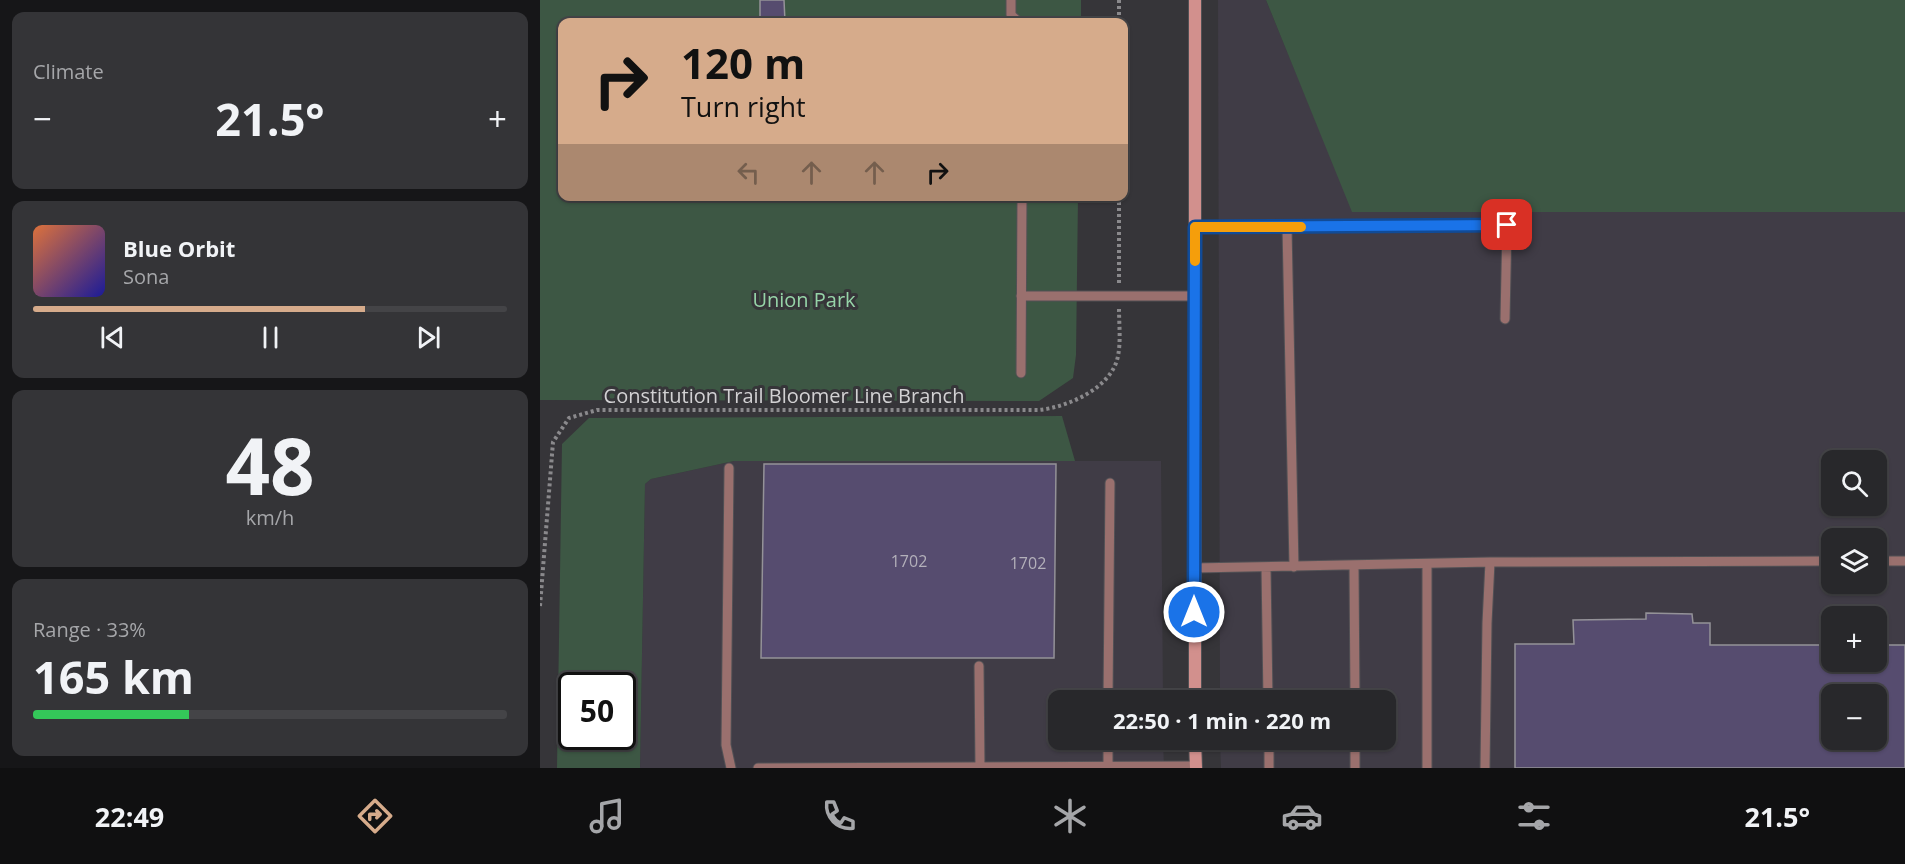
<!DOCTYPE html>
<html lang="en">
<head>
<meta charset="utf-8">
<style>
  :root { --surface:#28282b; --page:#343437; --text:#f1f3f6; --muted:#a5a6a9; --line:#444447; --accent:#d6ab8b }
  body { margin:0; font-family:"Open Sans",sans-serif; background:var(--page); color:var(--text); height:100vh; display:flex; flex-direction:column; font-size:22px; white-space:nowrap }
  * { box-sizing:border-box; margin:0 }
  p { font-size:20px; color:var(--muted) }
  .icon { flex:none; width:33px; height:33px; fill:none; stroke:currentColor; stroke-width:2; stroke-linecap:round; stroke-linejoin:round }
  .map { position:relative; flex:1; overflow:hidden }
  .side { display:flex; flex-direction:column; gap:12px; padding:12px; background:#161618; width:540px }
  .side>* { flex:none }
  .hud { position:absolute; left:18px; top:18px; width:570px; height:183px; border-radius:12px; box-shadow:0 2px 4px #0004,0 0 0 2px var(--line); background:#d6ab8b; color:#111; overflow:hidden }
  .tools { position:absolute; left:1281px; top:450px; display:grid; gap:12px }
  .tools a { display:grid; place-items:center; width:66px; height:66px; border-radius:12px; background:var(--surface); box-shadow:0 2px 4px #0004,0 0 0 2px var(--line); font-size:30px }
  .speed { position:absolute; left:18px; top:672px; display:flex; gap:12px; font-size:30px; font-weight:700; text-align:center }
  .speed>* { display:grid; place-content:center; width:78px; height:78px; border-radius:50%; background:var(--surface); box-shadow:0 2px 4px #0004,0 0 0 2px var(--line); line-height:1 }
  .speed .limit { border:3px solid #111; border-radius:9px; background:#fff; color:#111 }
  .pin { position:absolute; display:grid; place-items:center; width:51px; height:51px; color:#fff; margin:-26px; border-radius:12px; box-shadow:0 3px 9px #0006 }
  .me { position:absolute; width:66px; margin:-33px; rotate:0deg; stroke-linejoin:round; filter:drop-shadow(0 0 4px #0008) }
  .turn { display:flex; align-items:center; gap:21px; height:126px; padding:0 24px; font-size:27px }
  .turn .icon { width:78px; height:78px; stroke-width:2.5 }
  .turn b { display:block; font-size:42px; line-height:51px }
  .lanes { display:flex; align-items:center; height:57px; padding:0 24px; background:#0003; justify-content:center; gap:30px; direction:ltr }
  .lanes .off { opacity:.35 }
  .big { font-size:45px; font-weight:700; line-height:1.1 }
  .side .card { flex:1; display:flex; flex-direction:column; justify-content:center; gap:9px; min-width:0; padding:0 21px; border-radius:12px; background:var(--page) }
  .side .dial { align-items:center; gap:0 }
  .dial b { font-size:78px; line-height:1 }
  .song { display:flex; align-items:center; gap:18px }
  .cover { width:72px; height:72px; border-radius:9px; background:linear-gradient(135deg,hsl(20 70% 55%),hsl(240 70% 35%)) }
  .played { height:6px; border-radius:3px; background:linear-gradient(90deg,var(--accent) 70%,var(--line) 70%) }
  .keys { display:flex; justify-content:space-around; direction:ltr }
  .heat { display:flex; justify-content:space-between; align-items:center; font-size:33px; direction:ltr }
  .charge { height:9px; border-radius:4px; background:linear-gradient(90deg,#34c759 33%,var(--line) 0) }
  .trip { position:absolute; left:508px; top:690px; width:348px; height:60px; border-radius:12px; background:var(--surface); box-shadow:0 2px 4px #0004,0 0 0 2px var(--line); font-weight:700; line-height:60px; text-align:center }
  .tabs { display:flex; height:96px; justify-content:space-around; align-items:center; background:#101011; color:var(--muted) }
  .tabs .icon { width:42px; height:42px }
  .tabs .current { color:var(--accent) }
  .tabs b { font-size:27px; color:var(--text) }
  main { display:flex; flex:1; min-height:0 }
  .map>svg:first-child { display:block }
  .built { fill:#403c46; fill-rule:evenodd }
  .green { fill:#3d5744; fill-rule:evenodd }
  .building { fill:#564c6f; stroke:#949298; stroke-width:1.5; fill-rule:evenodd }
  .lines { fill:none; stroke-linecap:round; stroke-linejoin:round }
  .service-casing { stroke:#525155; stroke-width:11 }
  .secondary-casing { stroke:#525155; stroke-width:14 }
  .path { stroke:#8a898c; stroke-width:4; stroke-dasharray:3 3; stroke-linecap:butt }
  .service { stroke:#9a706e; stroke-width:9 }
  .secondary { stroke:#d2908d; stroke-width:12 }
  .route-casing { stroke:#114b97; stroke-width:15 }
  .route { stroke:#1a73e8; stroke-width:10 }
  .slow { stroke:#f59e0b; stroke-width:10 }
  .labels { text-anchor:middle; dominant-baseline:central; stroke-width:6; stroke-linejoin:round; paint-order:stroke }
  .number-label { font-size:16px; fill:#b3b0ba }
  .park-label { font-size:20px; fill:#96d4a8; stroke:#363539 }
  .street-label { font-size:20px; fill:#d2d1d3; stroke:#363539 }
</style>
</head>
<body>
<main>
<section class="side">
<div class="card"><p>Climate</p>
<div class="heat"><a>−</a><b class="big">21.5°</b><a>+</a></div>
</div>
<div class="card">
<div class="song"><i class="cover"></i><div><b>Blue Orbit</b><p>Sona</p></div></div>
<div class="played"></div>
<div class="keys"><svg class="icon" aria-label="previous" viewBox="0 0 24 24"><path d="M18 5L8 12l10 7zM5 5v14"/></svg><svg class="icon" aria-label="pause" viewBox="0 0 24 24"><path d="M8 5v14M16 5v14"/></svg><svg class="icon" aria-label="next" viewBox="0 0 24 24"><path d="M6 5l10 7-10 7zM19 5v14"/></svg></div>
</div>
<div class="card dial"><b>48</b><p>km/h</p></div>
<div class="card"><p>Range · 33%</p><b class="big">165 km</b><div class="charge"></div></div>
</section>
<div class="map">
<svg width="1365" height="768" viewBox="0 0 1365 768">
  <rect width="100%" height="100%" fill="#363539"/>
  <!-- built -->
  <path class="built" d="M 678,0 L 726,0 L 813,212 L 1365,212 L 1365,768 L 681,768 L 680,740 L 846,740 L 846,700 L 680,700 ZM 1292,460 L 1336,460 L 1336,506 L 1292,506 ZM 1292,538 L 1336,538 L 1336,584 L 1292,584 ZM 1292,616 L 1336,616 L 1336,662 L 1292,662 ZM 1292,694 L 1336,694 L 1336,740 L 1292,740 Z
    M 194,461 L 621,461 L 623,700 L 519,700 L 519,740 L 623,740 L 624,768 L 100,768 L 105,484 L 111,479 Z"/>
  <!-- green -->
  <path class="green" d="M 0,0 L 541,0 L 541,22 L 22,22 L 22,196 L 538,197 L 536,355 L 533,378 L 499,401 L 0,400 Z
    M 726,0 L 1365,0 L 1365,212 L 812,212 Z
    M 522,416 L 535,461 L 194,461 L 111,479 L 105,484 L 100,768 L 17,768 L 22,444 L 49,418 ZM 32,686 L 82,686 L 82,736 L 32,736 Z"/>
  <!-- building -->
  <path class="building" d="M 220,0 L 244,0 L 245,22 L 220,22 Z
    M 224,464 L 516,464 L 514,658 L 221,658 Z
    M 1106,613 L 1152,614 L 1153,623 L 1170,623 L 1170,645 L 1292,645 L 1292,662 L 1336,662 L 1336,645 L 1365,645 L 1365,768 L 975,768 L 975,644 L 1034,644 L 1033,620 L 1106,619 ZM 1292,694 L 1336,694 L 1336,740 L 1292,740 Z"/>
  <g class="lines">
    <!-- service casing -->
    <g class="service-casing">
      <path id="service" d="M 471,0 L 471,15 L 479,22
        M 655,227 L 967,225 L 965,319
        M 747,227 L 754,567
        M 481,296 L 654,296
        M 481,373 L 482,196
        M 189,468 L 186,745 L 191,768
        M 1336,561 L 1365,561
        M 887,564 L 887,768
        M 814,566 L 815,700
        M 726,567 L 728,700
        M 654,568 L 950,562 L 1292,561
        M 439,666 L 440,768
        M 568,700 L 570,483
        M 729,740 L 729,768
        M 815,740 L 815,768
        M 568,767 L 568,740
        M 218,768 L 656,766
        M 945,768 L 947,623 L 950,562"/>
    </g>
    <!-- secondary casing -->
    <g class="secondary-casing">
      <path id="secondary" d="M 655,700 L 655,0
        M 655,740 L 656,768"/>
    </g>
    <!-- path -->
    <path class="path" d="M 579,0 L 579,22
      M 579,196 L 579,284
      M 0,606 L 13,442 L 29,418 L 57,410 L 499,410 C 528,407 572,388 578,356 C 581,341 579,324 579,309"/>
    <!-- service -->
    <use href="#service" class="service"/>
    <!-- secondary -->
    <use href="#secondary" class="secondary"/>
  </g>
  <g class="lines">
    <!-- route casing -->
    <g class="route-casing">
      <path id="route" d="M 654,612 L 655,227 L 967,225"/>
    </g>
    <!-- route -->
    <use href="#route" class="route"/>
    <!-- slow -->
    <path class="slow" d="M 655,261 L 655,227 L 761,227"/>
  </g>
  <g class="labels">
    <!-- number labels -->
    <g class="number-label">
      <text x="369" y="561">1702</text>
      <text x="488" y="563">1702</text>
    </g>
    <!-- park labels -->
    <g class="park-label">
      <text x="264" y="299">Union Park</text>
    </g>
    <!-- street labels -->
    <g class="street-label">
      <text x="244" y="395">Constitution Trail Bloomer Line Branch</text>
    </g>
  </g>
</svg>
<div class="tools">
<a><svg class="icon" aria-label="search" viewBox="0 0 24 24"><circle cx="10" cy="10" r="6"/><path d="M15 15l6 6"/></svg></a>
<a><svg class="icon" aria-label="layers" viewBox="0 0 24 24"><path d="M12 4l9 5-9 5-9-5zM3 14l9 5 9-5"/></svg></a>
<a>+</a>
<a>−</a>
</div>
<div class="speed"><div class="limit">50</div></div>
<div class="pin" style="left:967px;top:225px;background:#d93025"><svg class="icon" aria-label="arrive" viewBox="0 0 24 24"><path d="M6 21V4h12l-3 4 3 4H6"/></svg></div>
<svg class="me" style="left:654px;top:612px" viewBox="-20 -20 40 40"><circle r="17" fill="#1a73e8" stroke="#fff" stroke-width="3"/><path d="M0-11L8 9 0 5-8 9z" fill="#fff"/></svg>
<div class="trip">22:50 · 1 min · 220 m</div>
<div class="hud">
<div class="turn"><svg class="icon" aria-label="right" viewBox="0 0 24 24"><path d="M7 20v-9h11M14 6l5 5-5 5"/></svg><div><b>120 m</b>Turn right</div></div>
<div class="lanes"><svg class="icon off" aria-label="left" viewBox="0 0 24 24"><path d="M17 20v-9H6M10 6l-5 5 5 5"/></svg><svg class="icon off" aria-label="ahead" viewBox="0 0 24 24"><path d="M12 20V5M6 11l6-6 6 6"/></svg><svg class="icon off" aria-label="ahead" viewBox="0 0 24 24"><path d="M12 20V5M6 11l6-6 6 6"/></svg><svg class="icon" aria-label="right" viewBox="0 0 24 24"><path d="M7 20v-9h11M14 6l5 5-5 5"/></svg></div>
</div>
</div>
</main>
<nav class="tabs">
<b>22:49</b>
<svg class="icon current" aria-label="directions" viewBox="0 0 24 24"><path d="M12 3l9 9-9 9-9-9zM9 14v-3h6M13 9l2 2-2 2"/></svg>
<svg class="icon" aria-label="music" viewBox="0 0 24 24"><path d="M9 18V5l10-2v13"/><circle cx="6" cy="18" r="3"/><circle cx="16" cy="16" r="3"/></svg>
<svg class="icon" aria-label="phone" viewBox="0 0 24 24"><path d="M5 4h4l2 5-3 2q2 4 5 5l2-3 5 2v4C11 20 4 13 5 4z"/></svg>
<svg class="icon" aria-label="climate" viewBox="0 0 24 24"><path d="M12 3v18M4 7l16 10M4 17L20 7"/></svg>
<svg class="icon" aria-label="car" viewBox="0 0 24 24"><path d="M5 17H2v-5l4-1 3-4h7l3 4 3 1v5h-3M9 17h6M6 11h13"/><circle cx="7" cy="17" r="2"/><circle cx="17" cy="17" r="2"/></svg>
<svg class="icon" aria-label="filters" viewBox="0 0 24 24"><path d="M4 7h16M4 17h16"/><circle cx="9" cy="7" r="2"/><circle cx="15" cy="17" r="2"/></svg>
<b>21.5°</b>
</nav>
</body>
</html>
